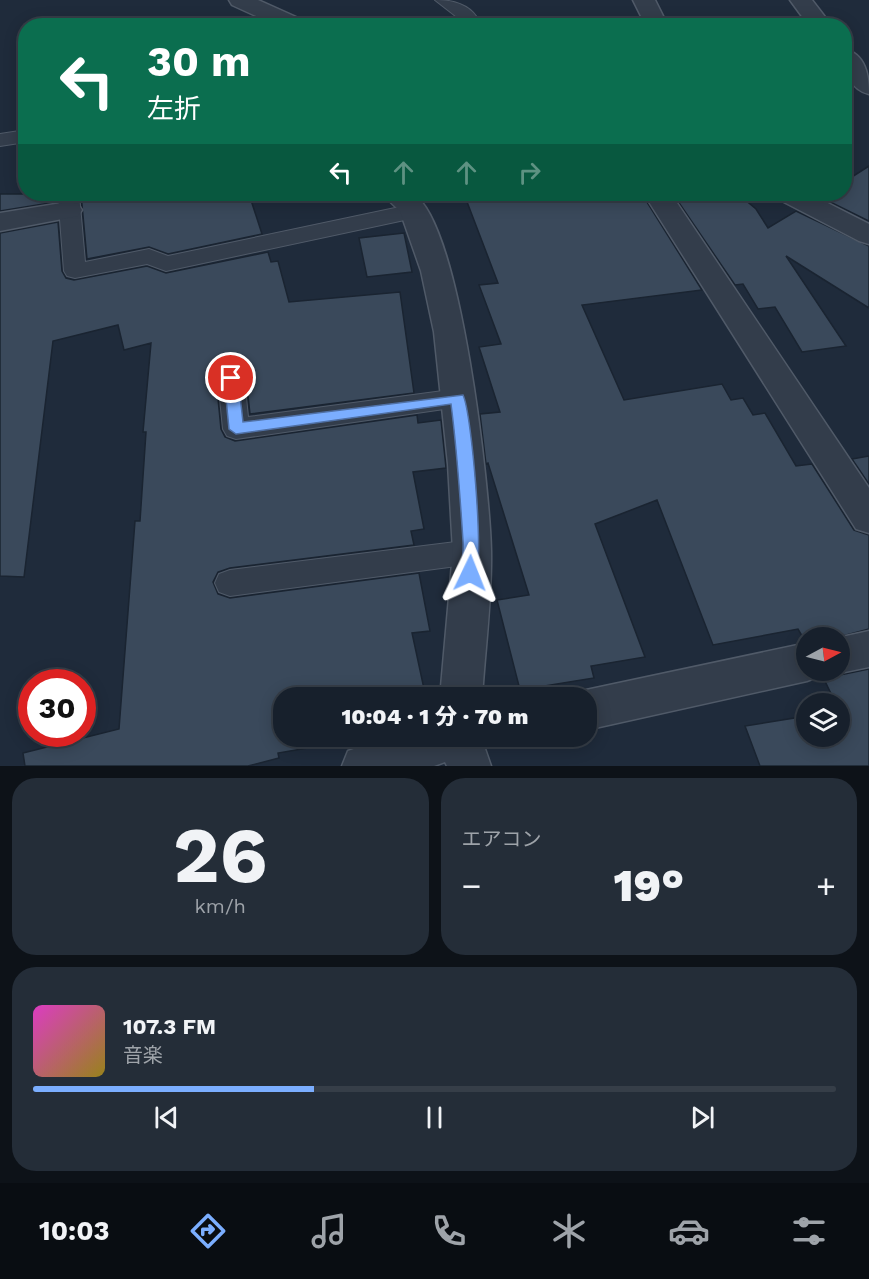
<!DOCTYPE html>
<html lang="ja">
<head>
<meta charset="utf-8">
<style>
  :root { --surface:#17202c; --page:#242d38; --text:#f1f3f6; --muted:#9ea3a9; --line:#363e48; --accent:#7baeff }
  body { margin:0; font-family:"Work Sans","Noto Sans JP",sans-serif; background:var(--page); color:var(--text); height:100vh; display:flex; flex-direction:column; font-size:22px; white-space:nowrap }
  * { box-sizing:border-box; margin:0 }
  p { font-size:20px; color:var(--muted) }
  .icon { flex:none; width:33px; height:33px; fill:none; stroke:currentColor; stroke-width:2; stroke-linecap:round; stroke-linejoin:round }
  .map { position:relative; height:766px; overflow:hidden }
  .drawer { display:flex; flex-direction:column; gap:12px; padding:12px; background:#0d1218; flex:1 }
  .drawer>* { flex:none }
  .guide { position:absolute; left:18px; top:18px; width:834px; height:183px; border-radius:24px; box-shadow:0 3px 15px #0003,0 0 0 2px var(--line); background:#0b6e4f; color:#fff; overflow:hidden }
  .needle { width:39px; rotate:83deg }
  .buttons { position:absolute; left:796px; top:627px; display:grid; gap:12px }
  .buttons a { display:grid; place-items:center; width:54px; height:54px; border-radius:50%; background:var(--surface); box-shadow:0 3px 15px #0003,0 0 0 2px var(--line); font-size:30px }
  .speed { position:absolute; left:18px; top:669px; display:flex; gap:12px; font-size:30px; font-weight:700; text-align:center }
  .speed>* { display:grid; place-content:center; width:78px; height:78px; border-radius:50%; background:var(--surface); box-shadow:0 3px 15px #0003,0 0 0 2px var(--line); line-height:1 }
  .speed .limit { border:9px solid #d22; background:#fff; color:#111 }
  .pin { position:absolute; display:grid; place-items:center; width:51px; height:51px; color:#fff; margin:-26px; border:3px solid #fff; border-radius:50%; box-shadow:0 2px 6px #0007 }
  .me { position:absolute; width:66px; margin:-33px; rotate:2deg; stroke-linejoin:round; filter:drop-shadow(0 0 4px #0008) }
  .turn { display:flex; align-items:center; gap:21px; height:126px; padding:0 30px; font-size:27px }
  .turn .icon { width:78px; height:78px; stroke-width:2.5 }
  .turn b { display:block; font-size:42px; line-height:51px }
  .lanes { display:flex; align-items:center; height:57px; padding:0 30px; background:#0003; justify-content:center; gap:30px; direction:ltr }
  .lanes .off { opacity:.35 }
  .big { font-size:45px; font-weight:800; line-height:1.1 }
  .drawer .tile { flex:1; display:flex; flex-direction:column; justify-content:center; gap:9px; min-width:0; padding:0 21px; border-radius:24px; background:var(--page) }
  .drawer .dial { align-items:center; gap:0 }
  .dial b { font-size:78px; line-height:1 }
  .song { display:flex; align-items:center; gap:18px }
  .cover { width:72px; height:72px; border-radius:9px; background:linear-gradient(135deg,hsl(310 70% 55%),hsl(50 70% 35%)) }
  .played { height:6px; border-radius:3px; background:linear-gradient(90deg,var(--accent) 35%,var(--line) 35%) }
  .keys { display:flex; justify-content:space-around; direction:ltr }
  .heat { display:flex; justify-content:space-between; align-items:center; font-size:33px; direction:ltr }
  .drawer .tiles { flex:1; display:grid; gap:12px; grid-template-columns:1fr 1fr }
  .tile:last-child { grid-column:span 2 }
  .trip { position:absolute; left:273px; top:687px; width:324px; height:60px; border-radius:24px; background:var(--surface); box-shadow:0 3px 15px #0003,0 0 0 2px var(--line); font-weight:800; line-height:60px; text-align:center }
  .tabs { display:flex; height:96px; justify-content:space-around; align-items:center; background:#090d12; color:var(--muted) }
  .tabs .icon { width:42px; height:42px }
  .tabs .selected { color:var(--accent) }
  .tabs b { font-size:27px; color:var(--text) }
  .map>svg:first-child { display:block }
  .building { fill:#3a495b; stroke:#1a2431; stroke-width:1.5 }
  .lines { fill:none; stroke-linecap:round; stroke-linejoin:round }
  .service-casing { stroke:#505a68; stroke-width:2 }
  .minor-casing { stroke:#505a68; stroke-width:3 }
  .tertiary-casing { stroke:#505a68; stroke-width:3 }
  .service { fill:#333d4b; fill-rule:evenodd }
  .minor { fill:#333d4b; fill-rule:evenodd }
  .tertiary { fill:#333d4b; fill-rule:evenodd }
  .route { fill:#7baeff; stroke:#5071a6; stroke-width:1.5 }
</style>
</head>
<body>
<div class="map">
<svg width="869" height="766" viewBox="0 0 869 766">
  <rect width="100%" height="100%" fill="#1f2b3b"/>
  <!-- building -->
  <path class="building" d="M 869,166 L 869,221 L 820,197 L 825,194 L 844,194 L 844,182 Z
    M 0,194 L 56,194 L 56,202 L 0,211 Z
    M 81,194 L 249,194 L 262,234 L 168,254 L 149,247 L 87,259 Z
    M 464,194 L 642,194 L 702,290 L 582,305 L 624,400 L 722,384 L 731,400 L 743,398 L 753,415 L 765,413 L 796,466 L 812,464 L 854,530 L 869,535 L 869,629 L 835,638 L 807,638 L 805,641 L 798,629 L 713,645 L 657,500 L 595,524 L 645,657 L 591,666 L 594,678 L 520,690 L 497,600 L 529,595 L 488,463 L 486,464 L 480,414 L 500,412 L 479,347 L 501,344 L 479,285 L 498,283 Z
    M 673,194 L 738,194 L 756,209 L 768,228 L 796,211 L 869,246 L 869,308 L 786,256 L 846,346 L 802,352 L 775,307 L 758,309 L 743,284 L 735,285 Z
    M 58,222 L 62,271 L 66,278 L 74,280 L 147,266 L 166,273 L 268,252 L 271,262 L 278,261 L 289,302 L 400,292 L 414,393 L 250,414 L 246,378 L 242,371 L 230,367 L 220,371 L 216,378 L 221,429 L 225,437 L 235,441 L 417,415 L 418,423 L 441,420 L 446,468 L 413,472 L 424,529 L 411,531 L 414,545 L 230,568 L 218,572 L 213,582 L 218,594 L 230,598 L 419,573 L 430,631 L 412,633 L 426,698 L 284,698 L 284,736 L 377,736 L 278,753 L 279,758 L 248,766 L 25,766 L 23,753 L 119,729 L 135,521 L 140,521 L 146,432 L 143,432 L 151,343 L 124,350 L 118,325 L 53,341 L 24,577 L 0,576 L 0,233 Z
    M 404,233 L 412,272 L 367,277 L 359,238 Z
    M 869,456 L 869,484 L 852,459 Z
    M 869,669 L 869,766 L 760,766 L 745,726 L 807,716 L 807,736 L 840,736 L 840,704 L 836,704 L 823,677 L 826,670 L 840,675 Z"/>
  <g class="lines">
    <!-- service casing -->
    <g class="service-casing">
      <path id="service" d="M 435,0 C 454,0 474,5 481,26 L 464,26 L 462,21 Z
        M 26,130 L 26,142 L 0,146 L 0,134 Z
        M 58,194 L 79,194 L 85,262 L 149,249 L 168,256 L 414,204 L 422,206 L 425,211 L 422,216 L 414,218 L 166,271 L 147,264 L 75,278 L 67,276 L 64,271 Z
        M 231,369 L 240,372 L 244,378 L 248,417 L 458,389 L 467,391 L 471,398 L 467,405 L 458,407 L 236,439 L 227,436 L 223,429 L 218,378 L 222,372 Z
        M 472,540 L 482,543 L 487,552 L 482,561 L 472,564 L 230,596 L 219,592 L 215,583 L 219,574 L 230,570 Z"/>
    </g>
    <!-- minor casing -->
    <g class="minor-casing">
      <path id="minor" d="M 633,0 L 655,0 L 668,26 L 646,26 Z
        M 790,0 L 812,0 L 832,26 L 809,26 Z
        M 844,49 C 866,54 869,76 869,94 C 848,89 844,68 844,49 Z
        M 382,194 L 413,194 C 461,222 490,492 491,551 C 492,599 485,649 482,698 L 440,698 L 453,552 L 448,464 L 434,332 L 421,271 L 400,211 Z
        M 644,194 L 671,194 L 869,488 L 869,533 L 856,529 Z
        M 68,202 L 78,204 L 82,210 L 78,216 L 0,231 L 0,213 Z
        M 869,631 L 869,667 L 840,673 L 832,670 L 840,670 L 840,638 L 837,638 Z
        M 807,643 L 807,670 L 824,670 L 822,675 L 807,681 L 586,730 L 586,698 L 570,698 L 586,690 Z
        M 391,736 L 486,736 L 483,743 L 491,766 L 447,766 L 445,762 L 434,766 L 342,766 L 348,751 Z"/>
    </g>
    <!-- tertiary casing -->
    <g class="tertiary-casing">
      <path id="tertiary" d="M 229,0 L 258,0 L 305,21 L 308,26 L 278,26 L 232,5 Z
        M 776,194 L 810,194 L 869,224 L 869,244 L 859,241 L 780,200 Z"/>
    </g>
    <!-- service -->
    <use href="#service" class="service"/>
    <!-- minor -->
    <use href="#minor" class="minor"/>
    <!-- tertiary -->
    <use href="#tertiary" class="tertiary"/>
  </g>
  <!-- route -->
  <path class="route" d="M 231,373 L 238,378 L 243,422 L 463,395 C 472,413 484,561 476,578 L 464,578 C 460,568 464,552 463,541 C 460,495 457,450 451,404 L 236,434 L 229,429 L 224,378 Z"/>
</svg>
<div class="buttons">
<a><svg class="needle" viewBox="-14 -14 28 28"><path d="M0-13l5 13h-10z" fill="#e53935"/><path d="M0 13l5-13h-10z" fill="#9ea3a9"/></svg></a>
<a><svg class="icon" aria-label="layers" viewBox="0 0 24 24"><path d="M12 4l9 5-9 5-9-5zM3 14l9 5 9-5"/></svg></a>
</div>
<div class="speed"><div class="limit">30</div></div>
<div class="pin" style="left:231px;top:378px;background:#d93025"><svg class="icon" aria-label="arrive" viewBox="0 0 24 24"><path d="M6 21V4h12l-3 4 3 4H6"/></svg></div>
<svg class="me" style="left:470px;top:573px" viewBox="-20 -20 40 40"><path d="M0-17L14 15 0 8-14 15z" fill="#7baeff" stroke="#fff" stroke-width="4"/></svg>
<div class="trip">10:04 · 1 分 · 70 m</div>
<div class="guide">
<div class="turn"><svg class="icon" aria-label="left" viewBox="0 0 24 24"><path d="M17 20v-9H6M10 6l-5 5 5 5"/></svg><div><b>30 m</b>左折</div></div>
<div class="lanes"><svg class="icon" aria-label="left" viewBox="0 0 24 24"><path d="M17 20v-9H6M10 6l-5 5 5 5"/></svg><svg class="icon off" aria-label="ahead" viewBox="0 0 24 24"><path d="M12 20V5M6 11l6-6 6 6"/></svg><svg class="icon off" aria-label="ahead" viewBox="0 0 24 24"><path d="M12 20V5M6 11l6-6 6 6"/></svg><svg class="icon off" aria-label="right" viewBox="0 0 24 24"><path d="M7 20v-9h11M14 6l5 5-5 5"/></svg></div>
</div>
</div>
<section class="drawer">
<div class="tiles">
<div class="tile dial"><b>26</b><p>km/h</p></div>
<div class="tile"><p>エアコン</p>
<div class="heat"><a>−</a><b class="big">19°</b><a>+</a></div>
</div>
<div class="tile">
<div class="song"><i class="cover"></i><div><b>107.3 FM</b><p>音楽</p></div></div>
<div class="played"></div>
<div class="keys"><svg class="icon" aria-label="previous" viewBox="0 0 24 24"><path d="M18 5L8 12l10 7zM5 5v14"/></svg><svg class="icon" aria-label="pause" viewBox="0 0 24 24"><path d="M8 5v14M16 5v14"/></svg><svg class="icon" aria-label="next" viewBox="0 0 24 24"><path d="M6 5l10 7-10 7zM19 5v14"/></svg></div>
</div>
</div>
</section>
<nav class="tabs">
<b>10:03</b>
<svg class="icon selected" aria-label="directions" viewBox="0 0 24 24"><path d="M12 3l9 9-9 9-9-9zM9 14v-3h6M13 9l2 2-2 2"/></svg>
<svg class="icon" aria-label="music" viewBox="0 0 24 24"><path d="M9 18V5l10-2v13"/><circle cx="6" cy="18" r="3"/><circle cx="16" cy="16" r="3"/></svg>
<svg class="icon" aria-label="phone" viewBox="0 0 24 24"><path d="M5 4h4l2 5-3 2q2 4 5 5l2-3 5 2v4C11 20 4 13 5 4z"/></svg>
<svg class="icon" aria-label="climate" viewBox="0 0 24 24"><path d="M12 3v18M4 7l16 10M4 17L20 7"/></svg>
<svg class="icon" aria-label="car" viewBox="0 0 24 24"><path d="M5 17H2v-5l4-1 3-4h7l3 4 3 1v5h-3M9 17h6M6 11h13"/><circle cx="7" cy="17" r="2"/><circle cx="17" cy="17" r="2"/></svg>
<svg class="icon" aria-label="filters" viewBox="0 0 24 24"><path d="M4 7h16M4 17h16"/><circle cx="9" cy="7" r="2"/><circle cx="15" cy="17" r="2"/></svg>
</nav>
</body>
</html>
